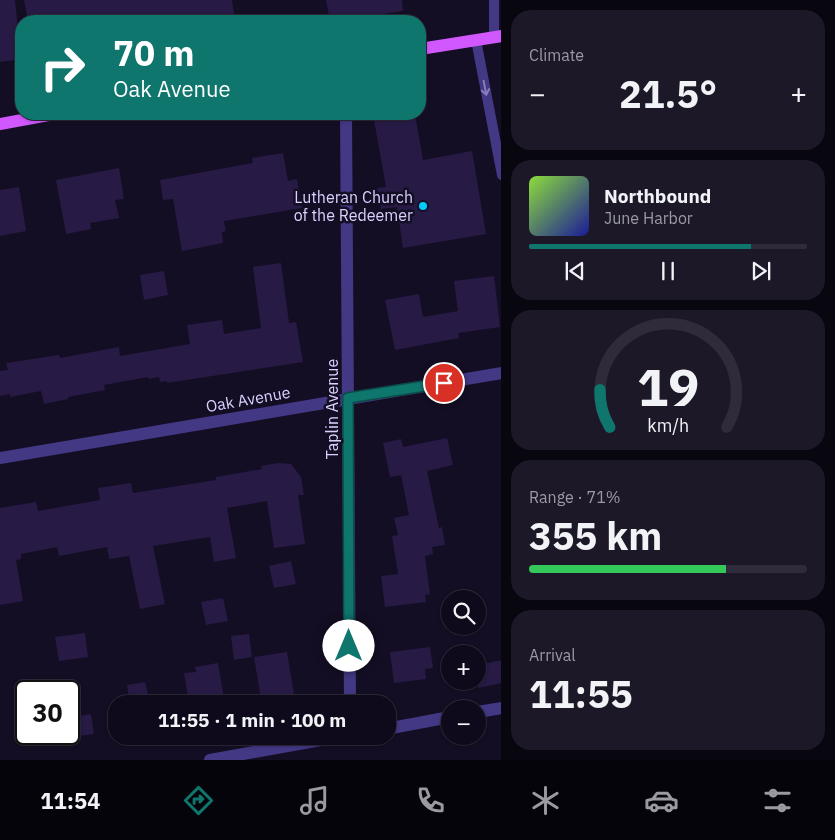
<!DOCTYPE html>
<html lang="en">
<head>
<meta charset="utf-8">
<style>
  :root { --surface:#0f0a1b; --page:#1d1828; --text:#f1f3f6; --muted:#9b9aa3; --line:#2f2b3a; --accent:#0f766e }
  body { margin:0; font-family:"IBM Plex Sans",sans-serif; background:var(--page); color:var(--text); height:100vh; display:flex; flex-direction:column; font-size:19px; white-space:nowrap }
  * { box-sizing:border-box; margin:0 }
  p { font-size:16px; color:var(--muted) }
  .icon { flex:none; width:28px; height:28px; fill:none; stroke:currentColor; stroke-width:2; stroke-linecap:round; stroke-linejoin:round }
  .map { position:relative; flex:1; overflow:hidden }
  .details { display:flex; flex-direction:column; gap:10px; padding:10px; background:#08060f; width:334px }
  .details>* { flex:none }
  .banner { position:absolute; left:15px; top:15px; width:411px; height:105px; border-radius:20px; box-shadow:0 1px 4px #0004,0 0 0 1px var(--line); background:#0f766e; color:#fff; overflow:hidden }
  .tools { position:absolute; left:441px; top:590px; display:grid; gap:10px }
  .tools a { display:grid; place-items:center; width:45px; height:45px; border-radius:50%; background:var(--surface); box-shadow:0 1px 4px #0004,0 0 0 1px var(--line); font-size:25px }
  .speed { position:absolute; left:15px; top:680px; display:flex; gap:10px; font-size:25px; font-weight:700; text-align:center }
  .speed>* { display:grid; place-content:center; width:65px; height:65px; border-radius:50%; background:var(--surface); box-shadow:0 1px 4px #0004,0 0 0 1px var(--line); line-height:1 }
  .speed .limit { border:2px solid #111; border-radius:8px; background:#fff; color:#111 }
  .pin { position:absolute; display:grid; place-items:center; width:42px; height:42px; color:#fff; margin:-21px; border:2px solid #fff; border-radius:50%; box-shadow:0 1px 5px #0007 }
  .me { position:absolute; width:55px; margin:-28px; rotate:0deg; stroke-linejoin:round; filter:drop-shadow(0 0 4px #0008) }
  .turn { display:flex; align-items:center; gap:18px; height:105px; padding:0 15px; font-size:22px }
  .turn .icon { width:65px; height:65px; stroke-width:2.5 }
  .turn b { display:block; font-size:35px; line-height:42px }
  .big { font-size:38px; font-weight:700; line-height:1.1 }
  .details .tile { flex:1; display:flex; flex-direction:column; justify-content:center; gap:8px; min-width:0; padding:0 18px; border-radius:20px; background:var(--page) }
  .details .dial { align-items:center; gap:0 }
  .dial svg { height:130px; overflow:visible; fill:none; stroke:var(--line); stroke-width:7; stroke-linecap:round; text-anchor:middle }
  .dial text { fill:var(--text); stroke:none }
  .song { display:flex; align-items:center; gap:15px }
  .cover { width:60px; height:60px; border-radius:8px; background:linear-gradient(135deg,hsl(90 70% 55%),hsl(240 70% 35%)) }
  .played { height:5px; border-radius:2px; background:linear-gradient(90deg,var(--accent) 80%,var(--line) 80%) }
  .keys { display:flex; justify-content:space-around; direction:ltr }
  .heat { display:flex; justify-content:space-between; align-items:center; font-size:28px; direction:ltr }
  .charge { height:8px; border-radius:4px; background:linear-gradient(90deg,#34c759 71%,var(--line) 0) }
  .trip { position:absolute; left:108px; top:695px; width:288px; height:50px; border-radius:20px; background:var(--surface); box-shadow:0 1px 4px #0004,0 0 0 1px var(--line); font-weight:700; line-height:50px; text-align:center }
  .dock { display:flex; height:80px; justify-content:space-around; align-items:center; background:#06040b; color:var(--muted) }
  .dock .icon { width:35px; height:35px }
  .dock .selected { color:var(--accent) }
  .dock b { font-size:22px; color:var(--text) }
  main { display:flex; flex:1; min-height:0 }
  .map>svg:first-child { display:block }
  .building { fill:#271a45 }
  .lines { fill:none; stroke-linecap:round; stroke-linejoin:round }
  .lane { stroke:#423884; stroke-width:10 }
  .street { stroke:#423884; stroke-width:12 }
  .primary { stroke:#d158ff; stroke-width:12 }
  .oneway { stroke:#877dbb }
  .route-casing { stroke:#0a4d48; stroke-width:12 }
  .route { stroke:#0f766e; stroke-width:9 }
  .poi-dot { fill:#00cafc; stroke:#140e24; stroke-width:2 }
  .labels { text-anchor:middle; dominant-baseline:central; stroke-width:5; stroke-linejoin:round; paint-order:stroke }
  .poi-label { font-size:16px; fill:#dbd1ff; stroke:#140e24; text-anchor:end }
  .street-label { font-size:16px; fill:#dbd1ff; stroke:#140e24 }
</style>
</head>
<body>
<main>
<div class="map">
<svg width="502" height="760" viewBox="0 0 502 760">
  <rect width="100%" height="100%" fill="#140e24"/>
  <!-- building -->
  <path class="building" d="M 0,0 L 15,0 L 21,59 L 0,62 Z
    M 24,0 L 232,0 L 235,21 L 195,21 L 194,15 L 153,21 L 28,21 Z
    M 326,0 L 402,0 L 403,11 L 350,19 L 351,21 L 330,21 Z
    M 408,114 L 415,114 L 423,160 L 472,151 L 486,234 L 403,248 L 397,207 L 381,209 L 377,188 L 386,187 L 374,120 Z
    M 283,153 L 288,181 L 297,179 L 302,208 L 224,221 L 226,231 L 222,232 L 223,243 L 182,251 L 173,199 L 163,200 L 160,180 L 253,163 L 252,158 Z
    M 119,168 L 124,199 L 115,200 L 119,218 L 90,223 L 91,229 L 66,234 L 56,180 Z
    M 19,187 L 26,231 L 0,236 L 0,190 Z
    M 281,263 L 289,323 L 296,322 L 303,362 L 167,383 L 167,381 L 160,382 L 159,377 L 149,379 L 148,377 L 104,385 L 105,390 L 68,397 L 68,399 L 44,404 L 41,391 L 10,397 L 10,394 L 0,396 L 0,371 L 8,370 L 6,363 L 59,355 L 60,358 L 119,347 L 120,356 L 190,344 L 187,325 L 222,320 L 224,334 L 261,328 L 253,267 Z
    M 164,271 L 168,295 L 144,300 L 140,275 Z
    M 494,276 L 500,327 L 458,333 L 459,338 L 395,350 L 385,300 L 419,294 L 423,317 L 458,311 L 454,281 Z
    M 447,438 L 453,465 L 427,471 L 439,528 L 442,527 L 445,545 L 432,547 L 433,554 L 425,556 L 430,594 L 425,595 L 426,602 L 385,607 L 381,576 L 398,574 L 392,536 L 398,535 L 394,518 L 409,515 L 401,475 L 390,477 L 383,443 L 401,439 L 403,447 Z
    M 278,463 L 291,464 L 301,477 L 304,495 L 298,495 L 305,544 L 274,548 L 267,501 L 227,508 L 236,558 L 214,562 L 210,537 L 153,546 L 165,604 L 140,609 L 129,556 L 109,559 L 107,547 L 59,556 L 57,547 L 21,554 L 21,559 L 16,560 L 23,601 L 0,605 L 0,508 L 36,502 L 38,511 L 100,500 L 98,488 L 131,483 L 133,493 L 216,480 L 216,477 L 262,469 L 261,466 Z
    M 291,561 L 296,584 L 274,588 L 269,566 Z
    M 223,598 L 228,621 L 206,625 L 201,602 Z
    M 85,633 L 88,657 L 59,661 L 55,637 Z
    M 249,634 L 252,657 L 234,660 L 231,636 Z
    M 430,647 L 433,668 L 425,669 L 426,679 L 394,683 L 390,652 Z
    M 287,652 L 294,694 L 261,699 L 254,657 Z
    M 502,660 L 502,683 L 478,688 L 478,665 Z
    M 218,663 L 225,704 L 189,704 L 184,673 L 196,672 L 195,667 Z
    M 145,682 L 150,704 L 130,704 L 127,685 Z
    M 91,714 L 94,734 L 69,737 L 69,718 Z"/>
  <g class="lines">
    <!-- lane -->
    <path class="lane" d="M 494,0 L 494,37
      M 476,40 L 502,175"/>
    <!-- street -->
    <path class="street" d="M 346,114 L 350,704
      M 0,458 L 502,373
      M 478,712 L 502,708
      M 386,729 L 450,717
      M 210,760 L 343,736"/>
    <!-- primary -->
    <path class="primary" d="M 420,49 L 502,36
      M 0,124 L 54,114"/>
  </g>
  <!-- one-way arrows -->
  <defs><path id="oneway-shaft" d="M-6 0H5M1.5-3L5.5 0L1.5 3" fill="none" stroke-width="1.6" stroke-linecap="round" stroke-linejoin="round" transform="scale(1.25)"/></defs>
  <use class="oneway" href="#oneway-shaft" transform="translate(485 88) rotate(79)"/>
  <g class="lines">
    <!-- route casing -->
    <g class="route-casing">
      <path id="route" d="M 349,646 L 348,398 L 444,383"/>
    </g>
    <!-- route -->
    <use href="#route" class="route"/>
  </g>
  <!-- markers -->
  <circle class="poi-dot" cx="423" cy="206" r="5"/>
  <g class="labels">
    <!-- poi labels -->
    <g class="poi-label">
      <text x="413" y="197">Lutheran Church<tspan x="413" dy="18">of the Redeemer</tspan></text>
    </g>
    <!-- street labels -->
    <g class="street-label">
      <text transform="translate(248 399) rotate(-10)">Oak Avenue</text>
      <text transform="translate(332 409) rotate(-90)">Taplin Avenue</text>
    </g>
  </g>
</svg>
<div class="tools">
<a><svg class="icon" aria-label="search" viewBox="0 0 24 24"><circle cx="10" cy="10" r="6"/><path d="M15 15l6 6"/></svg></a>
<a>+</a>
<a>−</a>
</div>
<div class="speed"><div class="limit">30</div></div>
<div class="pin" style="left:444px;top:383px;background:#d93025"><svg class="icon" aria-label="arrive" viewBox="0 0 24 24"><path d="M6 21V4h12l-3 4 3 4H6"/></svg></div>
<svg class="me" style="left:349px;top:646px" viewBox="-20 -20 40 40"><circle r="19" fill="#fff"/><path d="M0-13L10 11 0 6-10 11z" fill="#0f766e"/></svg>
<div class="trip">11:55 · 1 min · 100 m</div>
<div class="banner">
<div class="turn"><svg class="icon" aria-label="right" viewBox="0 0 24 24"><path d="M7 20v-9h11M14 6l5 5-5 5"/></svg><div><b>70 m</b>Oak Avenue</div></div>
</div>
</div>
<section class="details">
<div class="tile"><p>Climate</p>
<div class="heat"><a>−</a><b class="big">21.5°</b><a>+</a></div>
</div>
<div class="tile">
<div class="song"><i class="cover"></i><div><b>Northbound</b><p>June Harbor</p></div></div>
<div class="played"></div>
<div class="keys"><svg class="icon" aria-label="previous" viewBox="0 0 24 24"><path d="M18 5L8 12l10 7zM5 5v14"/></svg><svg class="icon" aria-label="pause" viewBox="0 0 24 24"><path d="M8 5v14M16 5v14"/></svg><svg class="icon" aria-label="next" viewBox="0 0 24 24"><path d="M6 5l10 7-10 7zM19 5v14"/></svg></div>
</div>
<div class="tile dial"><svg viewBox="0 0 100 80">
<path d="M14 69A42 42 0 1 1 86 69"/>
<path d="M14 69A42 42 0 0 1 8 46" stroke="#0f766e"/>
<text x="50" y="56" font-size="32" font-weight="700">19</text>
<text x="50" y="72" font-size="11">km/h</text>
</svg></div>
<div class="tile"><p>Range · 71%</p><b class="big">355 km</b><div class="charge"></div></div>
<div class="tile"><p>Arrival</p><b class="big">11:55</b></div>
</section>
</main>
<nav class="dock">
<b>11:54</b>
<svg class="icon selected" aria-label="directions" viewBox="0 0 24 24"><path d="M12 3l9 9-9 9-9-9zM9 14v-3h6M13 9l2 2-2 2"/></svg>
<svg class="icon" aria-label="music" viewBox="0 0 24 24"><path d="M9 18V5l10-2v13"/><circle cx="6" cy="18" r="3"/><circle cx="16" cy="16" r="3"/></svg>
<svg class="icon" aria-label="phone" viewBox="0 0 24 24"><path d="M5 4h4l2 5-3 2q2 4 5 5l2-3 5 2v4C11 20 4 13 5 4z"/></svg>
<svg class="icon" aria-label="climate" viewBox="0 0 24 24"><path d="M12 3v18M4 7l16 10M4 17L20 7"/></svg>
<svg class="icon" aria-label="car" viewBox="0 0 24 24"><path d="M5 17H2v-5l4-1 3-4h7l3 4 3 1v5h-3M9 17h6M6 11h13"/><circle cx="7" cy="17" r="2"/><circle cx="17" cy="17" r="2"/></svg>
<svg class="icon" aria-label="filters" viewBox="0 0 24 24"><path d="M4 7h16M4 17h16"/><circle cx="9" cy="7" r="2"/><circle cx="15" cy="17" r="2"/></svg>
</nav>
</body>
</html>
